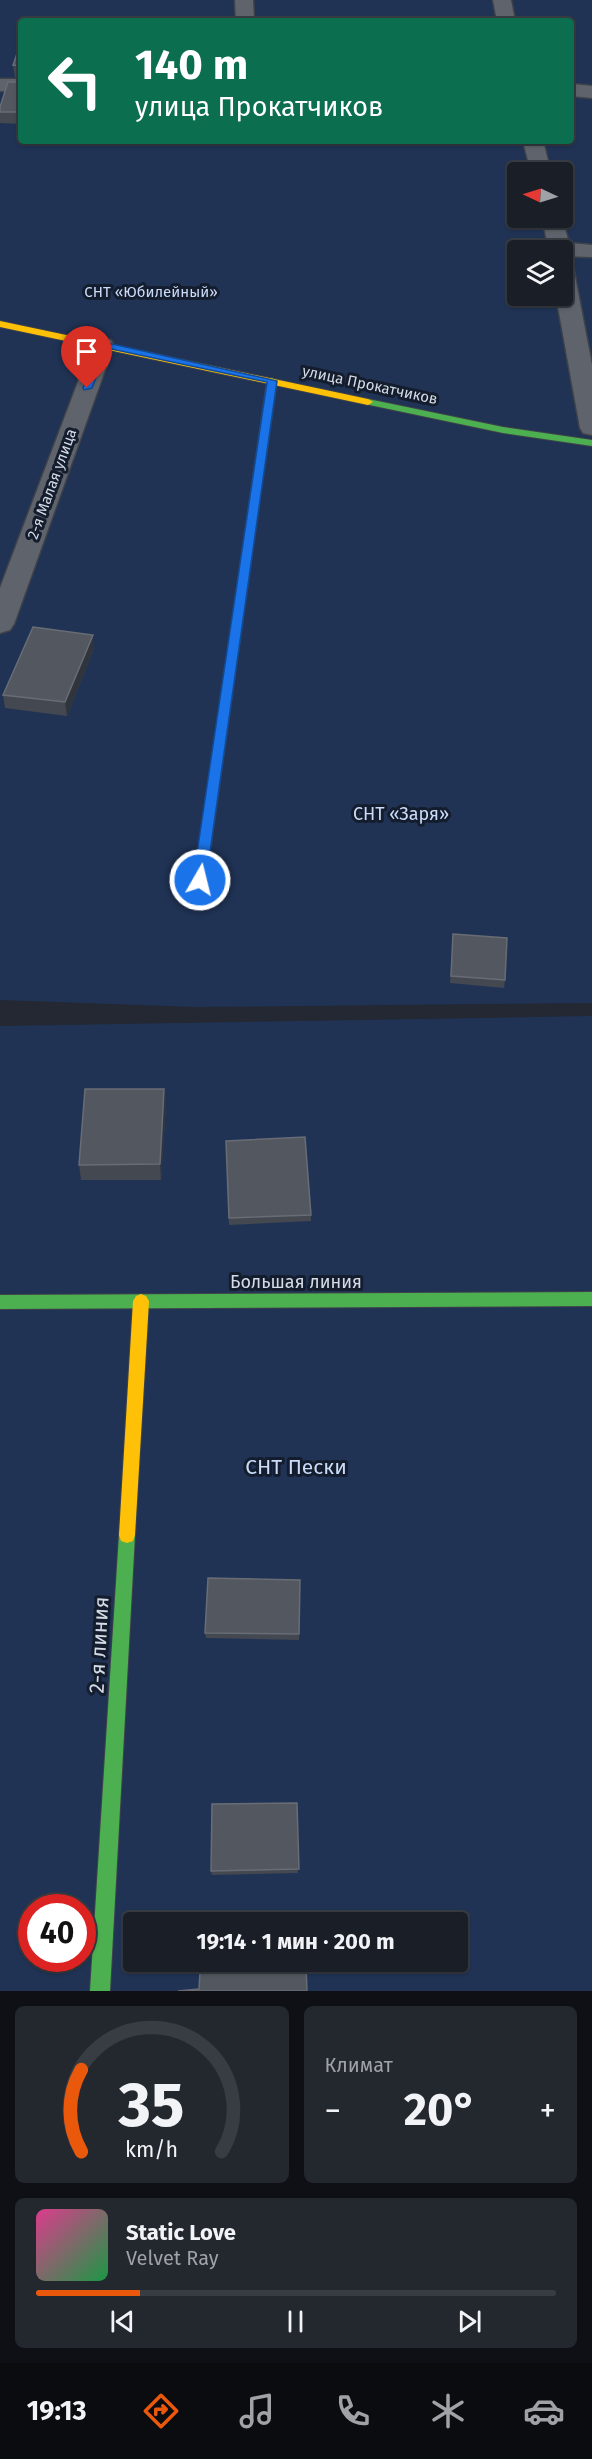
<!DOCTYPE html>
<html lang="ru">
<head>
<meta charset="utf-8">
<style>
  :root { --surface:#1a1e26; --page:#23272e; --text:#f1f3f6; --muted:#9fa2a7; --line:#383c43; --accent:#ea580c }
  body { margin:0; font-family:"Fira Sans",sans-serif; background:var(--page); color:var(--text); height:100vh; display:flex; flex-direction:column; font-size:22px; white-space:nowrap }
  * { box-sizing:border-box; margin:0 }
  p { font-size:20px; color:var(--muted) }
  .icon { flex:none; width:33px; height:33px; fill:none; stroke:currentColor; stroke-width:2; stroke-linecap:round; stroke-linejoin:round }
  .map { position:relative; height:1991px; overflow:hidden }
  .drawer { display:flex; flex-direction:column; gap:15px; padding:15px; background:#0e1015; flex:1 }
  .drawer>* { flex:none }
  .guide { position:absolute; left:18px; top:18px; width:556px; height:126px; border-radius:6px; box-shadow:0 2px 4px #0004,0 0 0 2px var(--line); background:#0b6e4f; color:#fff; overflow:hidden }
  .needle { width:39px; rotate:274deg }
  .controls { position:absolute; left:507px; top:162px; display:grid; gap:12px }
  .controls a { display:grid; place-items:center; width:66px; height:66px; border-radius:6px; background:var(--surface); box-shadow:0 2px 4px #0004,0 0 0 2px var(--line); font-size:30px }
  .speed { position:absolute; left:18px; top:1894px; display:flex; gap:12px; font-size:30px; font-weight:700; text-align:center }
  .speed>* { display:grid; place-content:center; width:78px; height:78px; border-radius:50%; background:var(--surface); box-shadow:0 2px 4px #0004,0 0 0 2px var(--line); line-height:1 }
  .speed .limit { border:9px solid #d22; background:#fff; color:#111 }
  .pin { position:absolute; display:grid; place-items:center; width:51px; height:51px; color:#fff; margin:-62px -26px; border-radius:50% 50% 50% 0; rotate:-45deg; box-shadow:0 0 6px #0007 }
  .pin .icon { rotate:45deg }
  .me { position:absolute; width:66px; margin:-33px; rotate:8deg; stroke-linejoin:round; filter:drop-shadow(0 0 4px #0008) }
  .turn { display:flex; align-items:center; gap:21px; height:126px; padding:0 18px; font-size:27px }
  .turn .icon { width:78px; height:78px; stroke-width:2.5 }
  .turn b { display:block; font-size:42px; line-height:51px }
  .big { font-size:45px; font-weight:700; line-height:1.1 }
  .drawer .tile { flex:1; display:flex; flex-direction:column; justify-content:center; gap:9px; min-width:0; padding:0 21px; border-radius:9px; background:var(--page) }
  .drawer .dial { align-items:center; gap:0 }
  .dial svg { height:156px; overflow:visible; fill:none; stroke:var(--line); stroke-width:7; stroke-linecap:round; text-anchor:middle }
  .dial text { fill:var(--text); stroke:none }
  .song { display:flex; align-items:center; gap:18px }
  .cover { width:72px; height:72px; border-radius:9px; background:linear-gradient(135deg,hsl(330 70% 55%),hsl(140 70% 35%)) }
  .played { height:6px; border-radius:3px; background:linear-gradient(90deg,var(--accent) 20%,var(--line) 20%) }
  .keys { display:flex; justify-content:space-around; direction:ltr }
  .heat { display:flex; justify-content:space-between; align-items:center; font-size:33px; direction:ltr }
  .drawer .tiles { flex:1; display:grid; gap:15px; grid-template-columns:1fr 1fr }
  .tile:last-child { grid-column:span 2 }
  .trip { position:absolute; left:123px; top:1912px; width:345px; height:60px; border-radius:6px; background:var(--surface); box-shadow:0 2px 4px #0004,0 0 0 2px var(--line); font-weight:700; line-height:60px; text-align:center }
  .dock { display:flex; height:96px; justify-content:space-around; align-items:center; background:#0a0c0f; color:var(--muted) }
  .dock .icon { width:42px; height:42px }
  .dock .current { color:var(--accent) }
  .dock b { font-size:27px; color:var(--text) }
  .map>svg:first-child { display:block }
  .green { fill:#203355; fill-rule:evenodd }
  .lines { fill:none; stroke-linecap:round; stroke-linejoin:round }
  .street-casing { stroke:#3e424a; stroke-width:3 }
  .fast-casing { stroke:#3e424a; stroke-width:2 }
  .slow-casing { stroke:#3e424a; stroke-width:2 }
  .jam-casing { stroke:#3e424a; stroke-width:2 }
  .street { fill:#5f646c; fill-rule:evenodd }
  .fast { fill:#4caf50; fill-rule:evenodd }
  .slow { fill:#ffc107; fill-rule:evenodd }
  .jam { fill:#c62828; fill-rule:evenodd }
  .wall { fill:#444850 }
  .shaded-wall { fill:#30353d }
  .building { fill:#535860; stroke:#686c75; stroke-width:1.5 }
  .route { fill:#1a73e8; stroke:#114b97; stroke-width:1.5 }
  .labels { text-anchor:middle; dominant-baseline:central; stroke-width:6; stroke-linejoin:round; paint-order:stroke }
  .far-park-label { font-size:15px; fill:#cadbf9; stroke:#141d2d }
  .far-street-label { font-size:15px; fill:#d4dbe6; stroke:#141d2d }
  .park-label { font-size:18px; fill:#cadbf9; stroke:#141d2d }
  .street-label { font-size:18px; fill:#d4dbe6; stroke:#141d2d }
  .near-park-label { font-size:21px; fill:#cadbf9; stroke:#141d2d }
  .near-street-label { font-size:21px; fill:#d4dbe6; stroke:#141d2d }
</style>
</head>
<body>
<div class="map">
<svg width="592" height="1991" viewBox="0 0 592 1991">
  <rect width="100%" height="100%" fill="#232832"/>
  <!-- green -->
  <path class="green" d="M 0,0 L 592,0 L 592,1003 L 195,1007 L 0,1000 ZM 21,21 L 572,21 L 572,141 L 21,141 ZM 518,172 L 562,172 L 562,218 L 518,218 ZM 518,250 L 562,250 L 562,296 L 518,296 Z
    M 592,1016 L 592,1991 L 0,1991 L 0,1026 ZM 32,1908 L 82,1908 L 82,1959 L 32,1959 ZM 134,1923 L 458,1923 L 458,1962 L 134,1962 Z"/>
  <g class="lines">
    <!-- street casing -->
    <g class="street-casing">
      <path id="street" d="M 235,0 L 253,0 L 254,21 L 236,21 Z
        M 493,0 L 511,0 L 515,21 L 497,21 Z
        M 0,79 L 21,79 L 21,91 L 0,91 Z
        M 572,84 L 592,86 L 592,98 L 572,96 Z
        M 523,141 L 543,141 L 551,172 L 531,172 Z
        M 542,218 L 562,218 L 569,243 L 592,245 L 592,257 L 562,256 L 562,250 L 549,250 Z
        M 562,260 L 570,261 L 573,266 L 592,365 L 592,435 L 583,433 L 580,428 L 556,296 L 562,296 Z
        M 103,338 L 111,340 L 114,345 L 14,624 L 10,630 L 0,633 L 0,588 L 92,345 L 95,340 Z"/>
    </g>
    <!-- fast casing -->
    <g class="fast-casing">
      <path id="fast" d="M 272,378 L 277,381 L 261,491 L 256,494 L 251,491 L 267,381 Z
        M 368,399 L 503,427 L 592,440 L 592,446 L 503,433 L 365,404 L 365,400 Z
        M 592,1292 L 592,1306 L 0,1309 L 0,1295 Z
        M 127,1527 L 133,1529 L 135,1535 L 110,1991 L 90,1991 L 119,1535 L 121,1529 Z"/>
    </g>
    <!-- slow casing -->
    <g class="slow-casing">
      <path id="slow" d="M 0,321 L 368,399 L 373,402 L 368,405 L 0,327 Z
        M 141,1294 L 146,1296 L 149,1301 L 135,1535 L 133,1541 L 127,1543 L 121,1541 L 119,1535 L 133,1301 L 136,1296 Z"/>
    </g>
    <!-- jam casing -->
    <g class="jam-casing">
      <path id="jam" d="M 256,488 L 261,491 L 206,880 L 200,885 L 194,880 L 251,491 Z"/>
    </g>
    <!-- street -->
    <use href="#street" class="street"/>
    <!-- fast -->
    <use href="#fast" class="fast"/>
    <!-- slow -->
    <use href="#slow" class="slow"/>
    <!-- jam -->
    <use href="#jam" class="jam"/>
  </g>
  <!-- wall -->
  <path class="wall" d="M 21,45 L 21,77 L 15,77 L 13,65 Z
    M 21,80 L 21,124 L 0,123 L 0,107 Z
    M 94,648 L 67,716 L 5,708 L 3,695 Z
    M 453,934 L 505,980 L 504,988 L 450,983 Z
    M 164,1089 L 166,1104 L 161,1180 L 81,1180 L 79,1165 Z
    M 226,1141 L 311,1215 L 311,1221 L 229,1225 Z
    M 300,1580 L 299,1640 L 206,1638 L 205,1633 Z
    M 297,1803 L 298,1873 L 212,1875 L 211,1871 Z"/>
  <!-- shaded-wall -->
  <path class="shaded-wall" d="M 93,635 L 94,648 L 67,716 L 65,702 Z
    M 164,1089 L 166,1104 L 161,1180 L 160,1164 Z"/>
  <!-- building -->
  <path class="building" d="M 20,45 L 21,45 L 21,66 L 13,65 Z
    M 21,80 L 21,112 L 0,112 L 0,107 L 8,82 L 20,82 Z
    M 33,627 L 93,635 L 65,702 L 3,695 Z
    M 453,934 L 507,938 L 505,980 L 451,976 Z
    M 85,1089 L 164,1089 L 160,1164 L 79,1165 Z
    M 305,1137 L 311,1215 L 229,1218 L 226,1141 Z
    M 208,1578 L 300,1580 L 299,1634 L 205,1633 Z
    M 297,1803 L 299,1869 L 211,1871 L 212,1804 Z
    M 306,1965 L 307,1991 L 178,1991 L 199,1989 L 200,1972 Z"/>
  <!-- route -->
  <path class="route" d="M 103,342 L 277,381 L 206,880 L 200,884 L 193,880 L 267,382 L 107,348 L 92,388 L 84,390 L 83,388 L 99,345 Z"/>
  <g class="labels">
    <!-- far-park labels -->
    <g class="far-park-label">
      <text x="151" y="292">СНТ «Юбилейный»</text>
    </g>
    <!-- far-street labels -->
    <g class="far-street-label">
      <text transform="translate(370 385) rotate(12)">улица Прокатчиков</text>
      <text transform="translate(52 484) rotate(-70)">2-я Малая улица</text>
    </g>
    <!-- park labels -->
    <g class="park-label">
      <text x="401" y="814">СНТ «Заря»</text>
    </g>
    <!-- street labels -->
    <g class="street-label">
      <text x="296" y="1282">Большая линия</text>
    </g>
    <!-- near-park labels -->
    <g class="near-park-label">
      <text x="296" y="1467">СНТ Пески</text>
    </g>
    <!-- near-street labels -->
    <g class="near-street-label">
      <text transform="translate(99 1645) rotate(-87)">2-я линия</text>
    </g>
  </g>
</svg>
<div class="controls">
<a><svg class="needle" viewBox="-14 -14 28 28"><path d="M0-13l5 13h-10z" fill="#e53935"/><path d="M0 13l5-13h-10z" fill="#9fa2a7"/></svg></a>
<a><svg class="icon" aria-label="layers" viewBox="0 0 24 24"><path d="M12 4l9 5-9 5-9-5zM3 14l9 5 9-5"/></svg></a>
</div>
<div class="speed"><div class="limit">40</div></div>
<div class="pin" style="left:87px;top:388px;background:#d93025"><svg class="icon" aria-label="arrive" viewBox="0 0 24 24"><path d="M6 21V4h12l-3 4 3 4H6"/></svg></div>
<svg class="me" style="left:200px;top:880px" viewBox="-20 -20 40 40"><circle r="17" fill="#1a73e8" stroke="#fff" stroke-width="3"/><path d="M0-11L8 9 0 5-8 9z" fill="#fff"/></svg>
<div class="trip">19:14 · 1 мин · 200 m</div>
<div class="guide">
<div class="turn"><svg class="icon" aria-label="left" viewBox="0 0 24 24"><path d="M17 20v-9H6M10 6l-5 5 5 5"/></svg><div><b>140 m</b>улица Прокатчиков</div></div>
</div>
</div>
<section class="drawer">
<div class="tiles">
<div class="tile dial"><svg viewBox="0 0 100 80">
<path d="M14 69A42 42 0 1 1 86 69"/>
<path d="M14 69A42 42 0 0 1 14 27" stroke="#ea580c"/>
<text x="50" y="56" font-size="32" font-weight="700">35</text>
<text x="50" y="72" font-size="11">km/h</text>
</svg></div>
<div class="tile"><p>Климат</p>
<div class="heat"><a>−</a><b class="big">20°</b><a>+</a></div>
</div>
<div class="tile">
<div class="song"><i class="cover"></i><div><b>Static Love</b><p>Velvet Ray</p></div></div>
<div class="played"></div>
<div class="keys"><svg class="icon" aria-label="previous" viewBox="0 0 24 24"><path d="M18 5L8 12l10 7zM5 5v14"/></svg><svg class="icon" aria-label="pause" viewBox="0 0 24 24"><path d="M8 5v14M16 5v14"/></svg><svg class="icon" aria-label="next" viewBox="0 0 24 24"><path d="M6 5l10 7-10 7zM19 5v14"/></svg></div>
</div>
</div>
</section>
<nav class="dock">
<b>19:13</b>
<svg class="icon current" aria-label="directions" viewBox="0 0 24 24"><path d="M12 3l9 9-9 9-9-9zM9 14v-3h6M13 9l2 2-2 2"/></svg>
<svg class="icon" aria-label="music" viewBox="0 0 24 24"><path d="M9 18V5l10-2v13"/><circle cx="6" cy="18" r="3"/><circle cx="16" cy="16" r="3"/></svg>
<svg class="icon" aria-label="phone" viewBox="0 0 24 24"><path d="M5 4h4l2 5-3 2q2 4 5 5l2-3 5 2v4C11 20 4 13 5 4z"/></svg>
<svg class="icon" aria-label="climate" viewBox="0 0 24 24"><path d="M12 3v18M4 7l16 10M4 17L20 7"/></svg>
<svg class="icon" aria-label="car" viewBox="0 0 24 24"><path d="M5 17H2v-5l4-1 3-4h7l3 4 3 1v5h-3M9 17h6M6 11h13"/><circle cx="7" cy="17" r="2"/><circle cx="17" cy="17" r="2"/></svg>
</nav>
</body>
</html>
